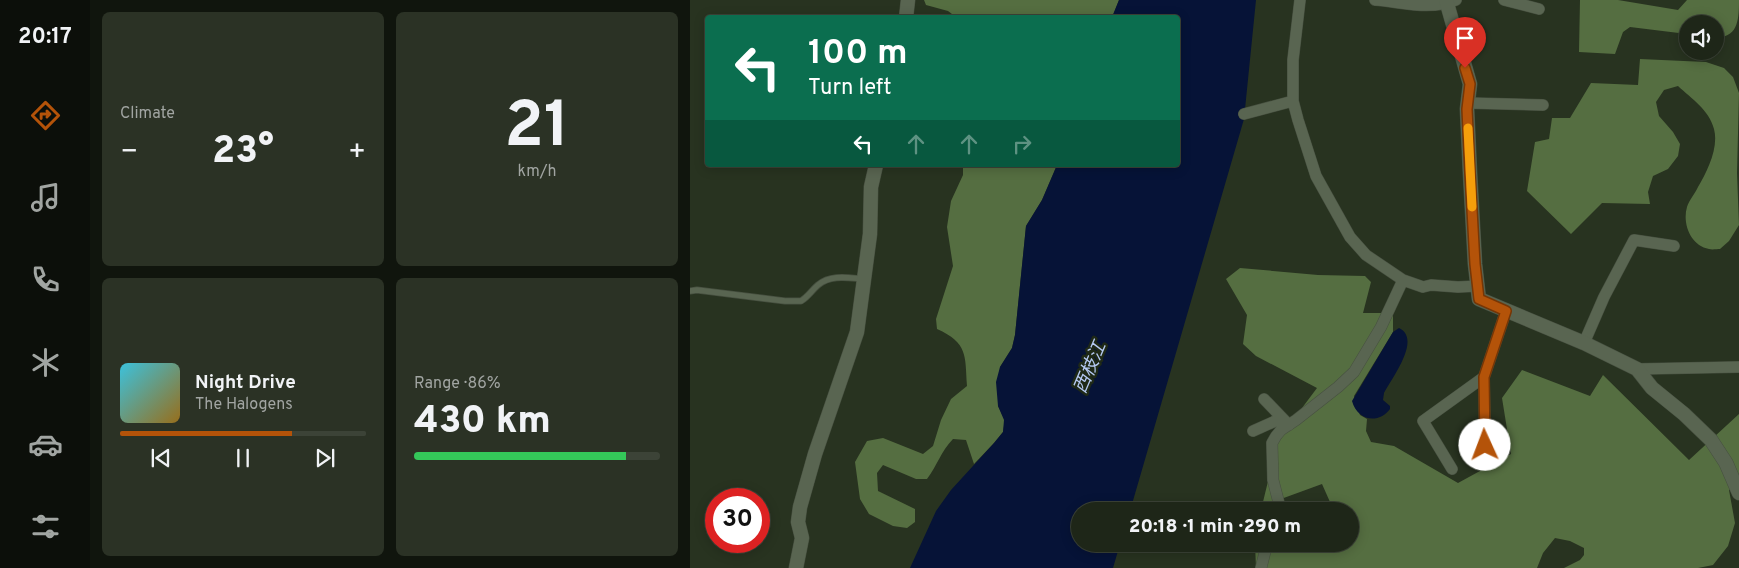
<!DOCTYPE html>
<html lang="en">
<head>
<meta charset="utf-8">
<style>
  :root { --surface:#1e2618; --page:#2b3225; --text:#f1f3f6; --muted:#a1a5a2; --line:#3c4337; --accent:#b45309 }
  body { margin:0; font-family:Overpass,"Noto Sans SC",sans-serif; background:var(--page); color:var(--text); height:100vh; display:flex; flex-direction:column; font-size:19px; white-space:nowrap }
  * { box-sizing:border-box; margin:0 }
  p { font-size:16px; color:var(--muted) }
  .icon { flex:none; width:28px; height:28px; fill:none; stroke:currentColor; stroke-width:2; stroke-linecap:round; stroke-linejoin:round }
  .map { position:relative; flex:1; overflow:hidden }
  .details { display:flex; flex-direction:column; gap:12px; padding:12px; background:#10150d; width:600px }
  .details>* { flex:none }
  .hud { position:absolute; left:15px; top:15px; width:475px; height:152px; border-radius:5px; box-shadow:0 2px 12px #0003,0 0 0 1px var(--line); background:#0b6e4f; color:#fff; overflow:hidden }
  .controls { position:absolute; left:989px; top:15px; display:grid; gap:10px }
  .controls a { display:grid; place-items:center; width:45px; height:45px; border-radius:50%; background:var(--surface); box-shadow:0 2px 12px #0003,0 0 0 1px var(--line); font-size:25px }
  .speed { position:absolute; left:15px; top:488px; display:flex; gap:10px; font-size:25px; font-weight:700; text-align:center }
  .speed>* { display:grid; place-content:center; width:65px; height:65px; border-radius:50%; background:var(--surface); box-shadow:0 2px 12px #0003,0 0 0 1px var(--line); line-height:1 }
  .speed .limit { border:8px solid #d22; background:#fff; color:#111 }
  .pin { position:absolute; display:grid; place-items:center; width:42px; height:42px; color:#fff; margin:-51px -21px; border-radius:50% 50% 50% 0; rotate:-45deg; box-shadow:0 0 5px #0007 }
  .pin .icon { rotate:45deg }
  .me { position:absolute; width:55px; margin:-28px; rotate:358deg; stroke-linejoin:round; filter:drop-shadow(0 0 4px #0008) }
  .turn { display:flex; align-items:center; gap:18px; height:105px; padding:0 20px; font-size:22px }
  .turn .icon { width:65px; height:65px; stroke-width:2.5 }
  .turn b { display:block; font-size:35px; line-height:42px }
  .lanes { display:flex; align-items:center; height:48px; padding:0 20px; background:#0003; justify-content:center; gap:25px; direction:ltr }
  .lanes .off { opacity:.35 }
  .big { font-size:38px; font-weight:800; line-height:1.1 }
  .details .card { flex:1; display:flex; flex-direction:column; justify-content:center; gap:8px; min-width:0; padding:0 18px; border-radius:8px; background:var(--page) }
  .details .dial { align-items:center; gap:0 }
  .dial b { font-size:65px; line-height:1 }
  .song { display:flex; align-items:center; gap:15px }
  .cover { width:60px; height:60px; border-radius:8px; background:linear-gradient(135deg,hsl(190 70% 55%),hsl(40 70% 35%)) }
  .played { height:5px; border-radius:2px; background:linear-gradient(90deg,var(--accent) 70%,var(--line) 70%) }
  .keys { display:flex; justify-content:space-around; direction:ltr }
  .heat { display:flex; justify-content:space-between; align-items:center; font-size:28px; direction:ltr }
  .charge { height:8px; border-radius:4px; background:linear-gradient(90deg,#34c759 86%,var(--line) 0) }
  .details .tiles { flex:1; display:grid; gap:12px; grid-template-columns:repeat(2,1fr) }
  .trip { position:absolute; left:381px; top:502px; width:288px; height:50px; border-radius:25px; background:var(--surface); box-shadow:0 2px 12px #0003,0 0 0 1px var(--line); font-weight:800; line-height:50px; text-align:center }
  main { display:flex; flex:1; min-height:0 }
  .menu { display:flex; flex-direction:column; width:90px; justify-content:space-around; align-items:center; background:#0c0f0a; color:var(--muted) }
  .menu .icon { width:35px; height:35px }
  .menu .current { color:var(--accent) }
  .menu b { font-size:22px; color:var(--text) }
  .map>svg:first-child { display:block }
  .forest { fill:#556e41 }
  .water { fill:#061337 }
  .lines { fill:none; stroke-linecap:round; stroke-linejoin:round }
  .service-casing { stroke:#475040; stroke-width:7 }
  .minor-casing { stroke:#475040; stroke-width:12 }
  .tertiary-casing { stroke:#475040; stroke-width:15 }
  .service { stroke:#596551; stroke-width:5.5 }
  .minor { stroke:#596551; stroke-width:11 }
  .tertiary { stroke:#596551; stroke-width:14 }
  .route-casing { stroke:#753606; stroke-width:12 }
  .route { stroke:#b45309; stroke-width:9 }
  .slow { stroke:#f59e0b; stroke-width:9 }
  .labels { text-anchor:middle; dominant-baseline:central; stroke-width:5; stroke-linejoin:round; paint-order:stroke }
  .water-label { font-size:18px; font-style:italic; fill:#b6caf3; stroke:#1f2917 }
</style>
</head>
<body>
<main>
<nav class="menu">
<b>20:17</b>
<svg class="icon current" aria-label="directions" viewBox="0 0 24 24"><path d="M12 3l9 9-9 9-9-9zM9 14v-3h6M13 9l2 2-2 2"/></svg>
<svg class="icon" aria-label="music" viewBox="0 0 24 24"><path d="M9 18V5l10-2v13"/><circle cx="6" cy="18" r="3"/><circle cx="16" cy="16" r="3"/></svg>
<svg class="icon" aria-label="phone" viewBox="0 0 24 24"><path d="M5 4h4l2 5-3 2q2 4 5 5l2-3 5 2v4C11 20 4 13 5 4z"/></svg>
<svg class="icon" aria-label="climate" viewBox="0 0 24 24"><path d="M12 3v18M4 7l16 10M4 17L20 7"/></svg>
<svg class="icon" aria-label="car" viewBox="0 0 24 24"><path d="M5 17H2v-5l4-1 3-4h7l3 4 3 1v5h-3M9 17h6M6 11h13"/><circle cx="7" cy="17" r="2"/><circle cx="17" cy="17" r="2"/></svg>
<svg class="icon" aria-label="filters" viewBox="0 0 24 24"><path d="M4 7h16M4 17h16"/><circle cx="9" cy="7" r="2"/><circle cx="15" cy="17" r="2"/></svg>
</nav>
<section class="details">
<div class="tiles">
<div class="card"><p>Climate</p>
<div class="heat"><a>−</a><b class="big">23°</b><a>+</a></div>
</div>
<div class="card dial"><b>21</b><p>km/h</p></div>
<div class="card">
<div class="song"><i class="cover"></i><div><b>Night Drive</b><p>The Halogens</p></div></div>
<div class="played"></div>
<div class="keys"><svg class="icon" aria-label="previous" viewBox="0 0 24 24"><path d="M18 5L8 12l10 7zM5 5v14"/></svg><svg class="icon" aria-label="pause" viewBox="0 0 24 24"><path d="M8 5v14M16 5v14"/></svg><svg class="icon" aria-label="next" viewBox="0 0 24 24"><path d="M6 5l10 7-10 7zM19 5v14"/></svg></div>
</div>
<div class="card"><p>Range · 86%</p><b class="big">430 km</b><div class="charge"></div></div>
</div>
</section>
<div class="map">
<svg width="1049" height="568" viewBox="0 0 1049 568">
  <rect width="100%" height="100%" fill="#283320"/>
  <!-- forest -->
  <path class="forest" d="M 234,0 L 429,0 L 422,18 L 266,17 L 258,11 L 236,5 Z
    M 890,0 L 928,0 L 988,10 L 997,0 L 1049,0 C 1049,17 1049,39 1025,37 L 1025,24 L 998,24 L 997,34 L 940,27 L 933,32 L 925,54 L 889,52 Z
    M 950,59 L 1016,62 L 1034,68 L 1043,77 L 1049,93 L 1047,173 L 1049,225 L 1039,241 L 1030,249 C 1027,249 1022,250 1019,249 C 1001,246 992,224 997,207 C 999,200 1005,194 1008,187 C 1017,172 1029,148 1024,129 C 1019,110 1002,99 988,86 L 974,90 L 966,102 L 969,116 L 983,132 L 990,144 L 988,156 L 978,169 L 963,176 L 958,192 L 960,204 L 912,203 L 881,234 L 837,191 L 845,142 L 859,139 L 862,118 L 880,118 L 901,83 L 948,85 Z
    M 273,165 L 367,165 L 352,200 L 336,226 L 325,335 L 322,348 L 310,367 L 308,406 L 315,420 L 313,432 L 304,443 L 284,464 L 276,440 L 263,439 C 251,451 247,466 237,479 L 226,479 L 193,465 L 187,473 L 188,491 L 225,509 L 225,522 L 217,528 L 203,526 L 179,514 L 170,499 L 165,462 L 177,441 L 193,438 L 233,454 L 243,446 L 251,420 L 261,399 L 277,386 C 275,355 278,343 247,329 L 246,319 L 263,266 L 257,227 L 261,201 L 273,175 Z
    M 550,268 L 628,275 L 675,276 L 681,282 L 673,313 L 703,313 L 703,332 L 664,396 L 670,415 L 677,419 L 676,431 L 681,442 L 704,446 L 768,483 L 821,454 L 812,398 L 832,370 L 900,396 L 913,375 L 999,460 L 1049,414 L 1049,486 L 1039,490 L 1045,523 L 1038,546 L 1023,565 L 1008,568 L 874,568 L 890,560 L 894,555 L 894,548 L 880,541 L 865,538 L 853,553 L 847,568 L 566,568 L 565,544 L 660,544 L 660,511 L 644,511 L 632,484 L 572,506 L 588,440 L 627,388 L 566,356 L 553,344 L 557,315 L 536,279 Z"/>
  <!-- water -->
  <path class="water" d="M 429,0 L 566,0 L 554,119 L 440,511 L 390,511 L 390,544 L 430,544 L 423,568 L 220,568 L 246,511 L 261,490 L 304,443 L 313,432 L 314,420 L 308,406 L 306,382 L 310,367 L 322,348 L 325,335 L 336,226 L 352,200 L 367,165 L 488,165 L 488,18 L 422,17 Z
    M 709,328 C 732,339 702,378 694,393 L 693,400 L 700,406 L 700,409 C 688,425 667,420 662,401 L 703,332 Z"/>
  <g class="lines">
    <!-- service casing -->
    <g class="service-casing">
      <path id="service" d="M 0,291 L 7,290 L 95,301 L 111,301 C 118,297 122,290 128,285 C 141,274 159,278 174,279"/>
    </g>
    <!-- minor casing -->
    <g class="minor-casing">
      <path id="minor" d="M 610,0 L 603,60 L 603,101 L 608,120 L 626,176 L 660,237 L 676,255 L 713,280 L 733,287 L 741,285 L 768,287 L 788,286
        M 685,0 C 712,2 740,11 766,0
        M 814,0 L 849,9
        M 778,103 L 853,105
        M 554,114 L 603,101
        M 894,343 L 914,297 L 944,240 L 984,246
        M 947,369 L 1049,367
        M 574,399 L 599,425
        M 563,431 L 592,418
        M 795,445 L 794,377 L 816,311
        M 762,469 L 733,421 L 794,377
        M 591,511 L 583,480 L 582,443 L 586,436 L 591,430 L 606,420 L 648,387 L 664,372 L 691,327 L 713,280
        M 527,546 L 563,546 L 572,544
        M 571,568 L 577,544"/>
    </g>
    <!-- tertiary casing -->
    <g class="tertiary-casing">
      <path id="tertiary" d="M 756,0 L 780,84 L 777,109 L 780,173 L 785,264 L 789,299 L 894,343 L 947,369 L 962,388 L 994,414 L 1021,440 L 1036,463 L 1049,493
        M 216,18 L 218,0
        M 106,568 L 112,538 L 108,522 L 110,507 L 125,454 L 167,332 L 180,234 L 181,187 L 186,165"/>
    </g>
    <!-- service -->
    <use href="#service" class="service"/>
    <!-- minor -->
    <use href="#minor" class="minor"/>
    <!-- tertiary -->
    <use href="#tertiary" class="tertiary"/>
  </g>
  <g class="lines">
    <!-- route casing -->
    <g class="route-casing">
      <path id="route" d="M 775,68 L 780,84 L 777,109 L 780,173 L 785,264 L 789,299 L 816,311 L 794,377 L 795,445"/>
    </g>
    <!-- route -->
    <use href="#route" class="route"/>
    <!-- slow -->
    <path class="slow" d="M 778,128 L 782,207"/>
  </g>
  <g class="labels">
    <!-- water labels -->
    <g class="water-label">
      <text transform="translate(401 368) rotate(-67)">西枝江</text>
    </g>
  </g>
</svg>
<div class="controls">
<a><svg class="icon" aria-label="sound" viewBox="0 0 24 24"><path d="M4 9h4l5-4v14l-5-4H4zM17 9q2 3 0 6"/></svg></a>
</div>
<div class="speed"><div class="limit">30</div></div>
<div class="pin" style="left:775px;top:68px;background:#d93025"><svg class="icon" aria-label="arrive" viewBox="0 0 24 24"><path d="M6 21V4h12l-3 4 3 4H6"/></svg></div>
<svg class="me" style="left:795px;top:445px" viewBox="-20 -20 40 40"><circle r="19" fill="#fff"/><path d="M0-13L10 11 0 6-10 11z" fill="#b45309"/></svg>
<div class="trip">20:18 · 1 min · 290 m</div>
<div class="hud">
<div class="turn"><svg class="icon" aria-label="left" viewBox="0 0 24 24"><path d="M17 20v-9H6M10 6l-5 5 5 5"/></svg><div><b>100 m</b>Turn left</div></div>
<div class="lanes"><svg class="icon" aria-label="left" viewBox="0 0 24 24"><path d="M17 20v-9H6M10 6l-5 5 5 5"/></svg><svg class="icon off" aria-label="ahead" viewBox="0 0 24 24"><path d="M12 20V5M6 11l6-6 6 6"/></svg><svg class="icon off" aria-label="ahead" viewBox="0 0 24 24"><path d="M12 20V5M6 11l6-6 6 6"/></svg><svg class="icon off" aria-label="right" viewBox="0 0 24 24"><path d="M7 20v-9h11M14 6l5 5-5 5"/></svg></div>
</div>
</div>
</main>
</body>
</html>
